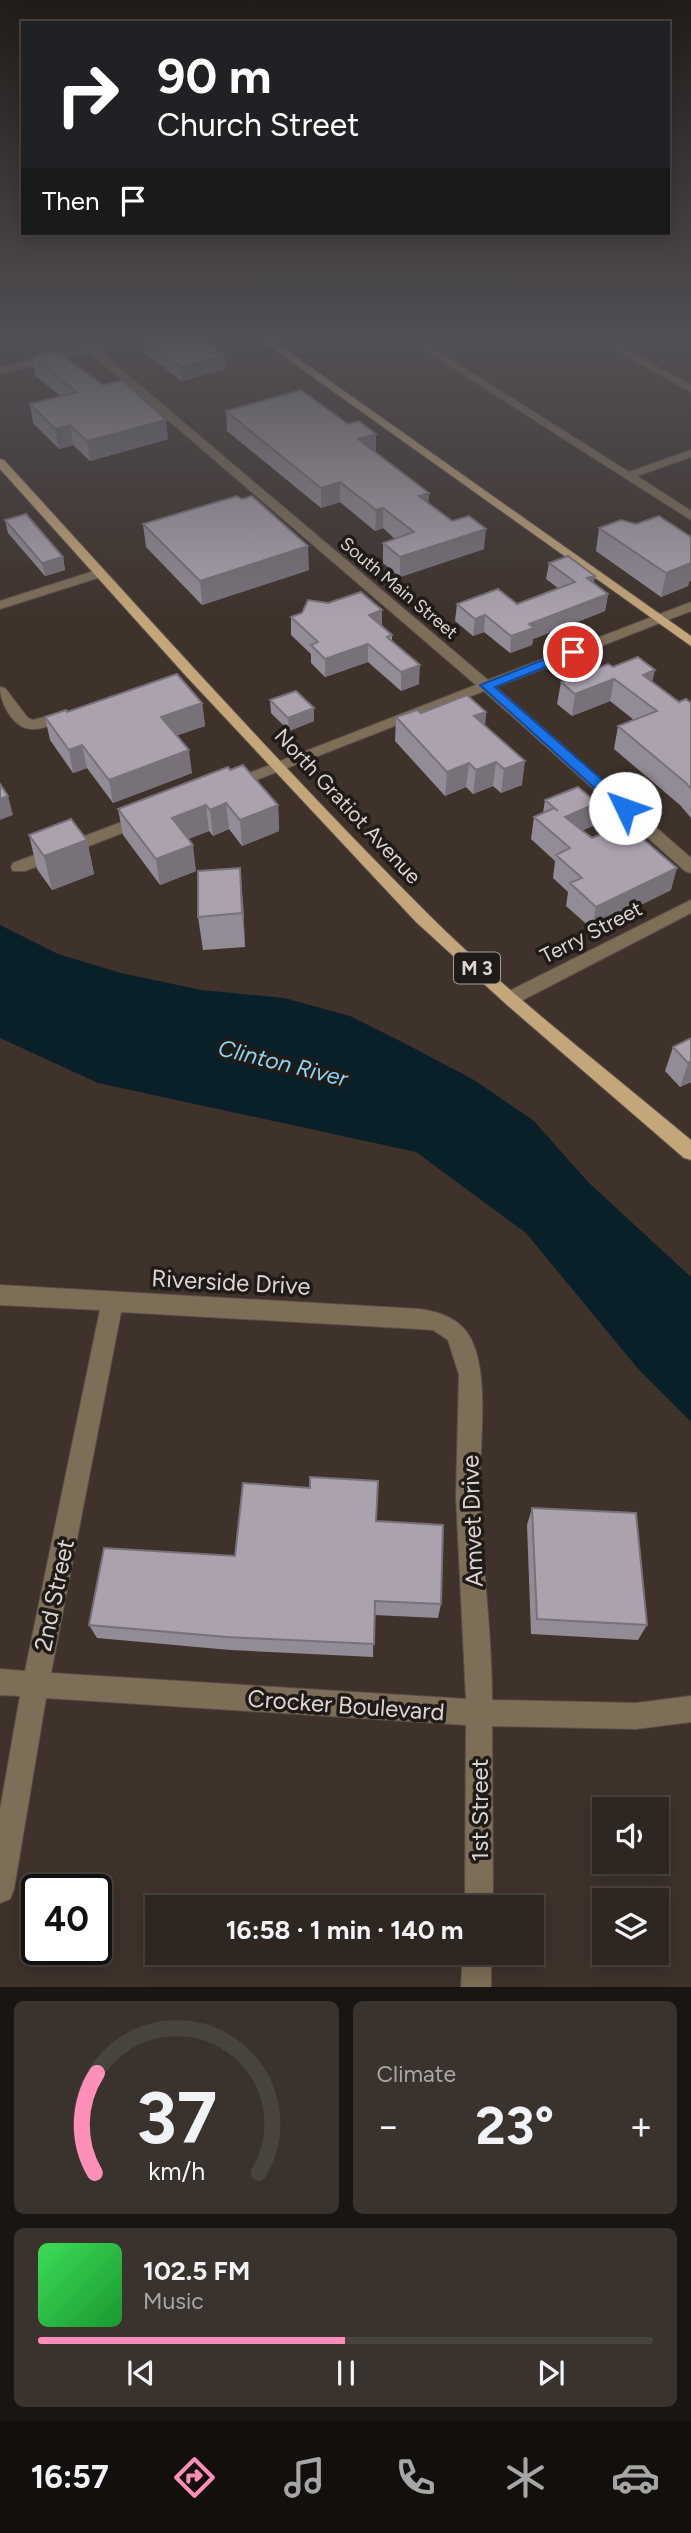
<!DOCTYPE html>
<html lang="en">
<head>
<meta charset="utf-8">
<style>
  :root { --surface:#2e2620; --page:#3a322d; --text:#f1f3f6; --muted:#a7a5a5; --line:#49433e; --accent:#ff8eb9 }
  body { margin:0; font-family:Figtree,sans-serif; background:var(--page); color:var(--text); height:100vh; display:flex; flex-direction:column; font-size:26px; white-space:nowrap }
  * { box-sizing:border-box; margin:0 }
  p { font-size:23px; color:var(--muted) }
  .icon { flex:none; width:38px; height:38px; fill:none; stroke:currentColor; stroke-width:2; stroke-linecap:round; stroke-linejoin:round }
  .map { position:relative; height:1987px; overflow:hidden }
  .details { display:flex; flex-direction:column; gap:14px; padding:14px; background:#191512; flex:1 }
  .details>* { flex:none }
  .guide { position:absolute; left:21px; top:21px; width:649px; height:214px; border-radius:0px; box-shadow:0 4px 18px #0003,0 0 0 2px var(--line); background:#202124; color:#fff; overflow:hidden }
  .controls { position:absolute; left:592px; top:1797px; display:grid; gap:14px }
  .controls a { display:grid; place-items:center; width:77px; height:77px; border-radius:0px; background:var(--surface); box-shadow:0 4px 18px #0003,0 0 0 2px var(--line); font-size:35px }
  .speed { position:absolute; left:21px; top:1874px; display:flex; gap:14px; font-size:35px; font-weight:700; text-align:center }
  .speed>* { display:grid; place-content:center; width:91px; height:91px; border-radius:50%; background:var(--surface); box-shadow:0 4px 18px #0003,0 0 0 2px var(--line); line-height:1 }
  .speed .limit { border:4px solid #111; border-radius:10px; background:#fff; color:#111 }
  .pin { position:absolute; display:grid; place-items:center; width:60px; height:60px; color:#fff; margin:-30px; border:4px solid #fff; border-radius:50%; box-shadow:0 2px 7px #0007 }
  .me { position:absolute; width:77px; margin:-38px; rotate:312deg; stroke-linejoin:round; filter:drop-shadow(0 0 5px #0008) }
  .turn { display:flex; align-items:center; gap:24px; height:147px; padding:0 21px; font-size:32px }
  .turn .icon { width:91px; height:91px; stroke-width:2.5 }
  .turn b { display:block; font-size:49px; line-height:60px }
  .then { display:flex; align-items:center; height:66px; padding:0 21px; background:#0003; gap:14px; font-size:26px }
  .big { font-size:52px; font-weight:700; line-height:1.1 }
  .details .tile { flex:1; display:flex; flex-direction:column; justify-content:center; gap:10px; min-width:0; padding:0 24px; border-radius:10px; background:var(--page) }
  .details .dial { align-items:center; gap:0 }
  .dial svg { height:182px; overflow:visible; fill:none; stroke:var(--line); stroke-width:7; stroke-linecap:round; text-anchor:middle }
  .dial text { fill:var(--text); stroke:none }
  .song { display:flex; align-items:center; gap:21px }
  .cover { width:84px; height:84px; border-radius:10px; background:linear-gradient(135deg,hsl(130 70% 55%),hsl(130 70% 35%)) }
  .played { height:7px; border-radius:4px; background:linear-gradient(90deg,var(--accent) 50%,var(--line) 50%) }
  .keys { display:flex; justify-content:space-around; direction:ltr }
  .heat { display:flex; justify-content:space-between; align-items:center; font-size:38px; direction:ltr }
  .details .tiles { flex:1; display:grid; gap:14px; grid-template-columns:1fr 1fr }
  .tile:last-child { grid-column:span 2 }
  .trip { position:absolute; left:145px; top:1895px; width:399px; height:70px; border-radius:0px; background:var(--surface); box-shadow:0 4px 18px #0003,0 0 0 2px var(--line); font-weight:700; line-height:70px; text-align:center }
  .tabs { display:flex; height:112px; justify-content:space-around; align-items:center; background:#120f0d; color:var(--muted) }
  .tabs .icon { width:49px; height:49px }
  .tabs .active { color:var(--accent) }
  .tabs b { font-size:32px; color:var(--text) }
  .map>svg:first-child { display:block }
  .water { fill:#0a2029 }
  .lines { fill:none; stroke-linecap:round; stroke-linejoin:round }
  .minor-casing { stroke:#5b4f49; stroke-width:2 }
  .major-casing { stroke:#5b4f49; stroke-width:2 }
  .minor { fill:#7d6e58; fill-rule:evenodd }
  .major { fill:#c3a679; fill-rule:evenodd }
  .wall { fill:#938b96 }
  .shaded-wall { fill:#78717a }
  .building { fill:#aba2ae; stroke:#78717a; stroke-width:2 }
  .route { fill:#1a73e8; stroke:#114b97; stroke-width:2 }
  .labels { text-anchor:middle; dominant-baseline:central; stroke-width:7; stroke-linejoin:round; paint-order:stroke }
  .far-street-label { font-size:18px; fill:#ddd5d1; stroke:#211b18 }
  .shield { fill:#211b18; stroke:#a59d9a; stroke-width:2 }
  .shield-label { font-size:19px; font-weight:bold; fill:#ddd5d1 }
  .street-label { font-size:21px; fill:#ddd5d1; stroke:#211b18 }
  .water-label { font-size:23px; font-style:italic; fill:#87d4f6; stroke:#211b18 }
  .near-street-label { font-size:24px; fill:#ddd5d1; stroke:#211b18 }
</style>
</head>
<body>
<div class="map">
<svg width="691" height="1987" viewBox="0 0 691 1987">
  <rect width="100%" height="100%" fill="#3e322b"/>
  <!-- water -->
  <path class="water" d="M 0,925 L 58,954 L 121,973 L 201,990 L 284,998 L 350,1016 L 408,1045 L 474,1080 L 534,1121 L 588,1182 L 691,1277 L 691,1422 L 639,1370 L 526,1233 L 416,1152 L 98,1083 L 0,1038 Z"/>
  <g class="lines">
    <!-- minor casing -->
    <g class="minor-casing">
      <path id="minor" d="M 76,340 L 87,340 L 93,345 L 114,340 L 130,340 L 98,350 L 488,680 L 691,602 L 691,611 L 496,687 L 691,858 L 691,873 L 685,871 L 484,691 L 236,788 L 226,788 L 223,785 L 226,782 L 476,685 L 89,352 L 0,374 L 0,368 L 84,347 Z
        M 409,340 L 420,340 L 629,472 L 691,450 L 691,457 L 637,476 L 691,511 L 691,520 Z
        M 597,340 L 609,340 L 691,385 L 691,392 Z
        M 100,569 L 104,570 L 104,576 L 0,609 L 0,601 Z
        M 0,687 L 5,688 L 28,718 L 33,720 L 66,711 L 73,715 L 71,718 C 60,721 44,730 32,729 C 13,729 0,702 0,687 Z
        M 143,814 L 151,819 L 148,823 L 25,871 L 13,871 L 11,867 L 13,863 Z
        M 691,900 L 691,913 L 517,1003 L 505,1003 L 502,998 L 505,993 Z
        M 0,1285 L 419,1309 C 441,1312 461,1319 471,1339 C 491,1379 478,1453 480,1498 C 482,1565 492,1632 492,1700 L 636,1703 L 691,1696 L 691,1722 L 636,1729 L 492,1726 L 493,1908 L 465,1908 L 466,1725 L 46,1698 L 14,1889 L 10,1899 L 0,1903 L 0,1810 L 20,1696 L 0,1695 L 0,1669 L 25,1671 L 100,1310 L 0,1305 ZM 121,1312 L 419,1329 L 433,1330 L 448,1340 L 459,1375 L 456,1497 L 466,1699 L 51,1673 Z
        M 463,1953 L 491,1953 L 491,1987 L 461,1987 Z"/>
    </g>
    <!-- major casing -->
    <g class="major-casing">
      <path id="major" d="M 261,340 L 272,340 L 691,636 L 691,646 Z
        M 0,459 L 4,460 C 143,612 281,767 426,912 C 508,994 603,1066 691,1140 L 691,1160 L 684,1158 L 507,1005 L 416,922 L 186,676 L 0,469 Z"/>
    </g>
    <!-- minor -->
    <use href="#minor" class="minor"/>
    <!-- major -->
    <use href="#major" class="major"/>
  </g>
  <!-- wall -->
  <path class="wall" d="M 143,340 L 205,340 L 226,369 L 182,381 L 145,353 Z
    M 32,357 L 168,439 L 90,461 L 73,445 L 59,449 L 33,423 L 30,404 L 61,396 L 35,376 Z
    M 226,411 L 348,424 L 376,434 L 376,452 L 429,493 L 428,503 L 484,549 L 400,577 L 383,563 L 383,543 L 395,539 L 383,528 L 375,531 L 340,502 L 321,508 L 227,431 Z
    M 5,520 L 63,557 L 65,570 L 45,576 L 8,533 Z
    M 143,524 L 309,570 L 202,605 L 146,547 Z
    M 599,528 L 689,582 L 688,586 L 661,597 L 596,551 Z
    M 549,563 L 593,583 L 608,594 L 605,611 L 533,639 L 532,645 L 510,653 L 484,632 L 473,636 L 455,621 L 457,604 L 517,604 L 558,588 L 546,579 Z
    M 382,610 L 382,626 L 392,635 L 392,641 L 419,684 L 401,691 L 368,662 L 325,677 L 311,663 L 311,654 L 291,635 L 291,617 Z
    M 613,667 L 652,682 L 679,702 L 691,703 L 691,818 L 680,805 L 614,749 L 618,726 L 634,720 L 610,701 L 572,716 L 557,704 L 561,682 Z
    M 270,700 L 314,721 L 289,731 L 271,713 Z
    M 202,703 L 205,726 L 177,735 L 192,773 L 113,803 L 87,768 L 73,773 L 50,740 L 45,717 L 67,712 Z
    M 486,712 L 485,726 L 522,785 L 501,793 L 493,786 L 473,794 L 466,787 L 445,796 L 395,741 L 396,717 L 421,713 Z
    M 230,770 L 278,805 L 279,831 L 242,846 L 229,829 L 213,836 L 209,831 L 188,839 L 196,871 L 160,885 L 123,835 L 118,809 Z
    M 545,800 L 597,803 L 593,826 L 582,830 L 671,890 L 592,929 L 566,906 L 568,892 L 553,878 L 555,861 L 531,839 L 534,817 L 543,813 Z
    M 29,835 L 87,840 L 94,874 L 52,890 L 37,869 Z
    M 243,902 L 245,947 L 203,950 L 198,917 Z
    M 691,1038 L 691,1082 L 680,1087 L 665,1071 L 673,1047 Z
    M 532,1508 L 647,1625 L 638,1640 L 531,1634 L 527,1525 Z
    M 376,1521 L 441,1604 L 438,1618 L 374,1615 L 373,1657 L 230,1650 L 97,1638 L 89,1625 L 235,1556 Z"/>
  <!-- shaded-wall -->
  <path class="shaded-wall" d="M 225,356 L 226,369 L 182,381 L 181,367 Z
    M 166,420 L 168,439 L 90,461 L 87,441 Z
    M 70,425 L 73,445 L 59,449 L 55,429 Z
    M 376,434 L 376,453 L 358,439 Z
    M 340,482 L 340,502 L 321,508 L 321,488 Z
    M 429,493 L 427,513 L 419,496 Z
    M 383,508 L 383,528 L 375,531 L 376,510 Z
    M 486,529 L 484,549 L 400,577 L 400,557 Z
    M 308,546 L 309,570 L 202,605 L 200,581 Z
    M 63,557 L 65,570 L 45,576 L 42,563 Z
    M 691,561 L 691,581 L 689,582 L 688,586 L 661,597 L 666,573 Z
    M 595,576 L 592,592 L 587,578 Z
    M 608,594 L 605,611 L 533,639 L 532,645 L 510,653 L 511,636 L 529,624 Z
    M 382,610 L 382,628 L 369,615 Z
    M 485,615 L 484,632 L 473,636 L 475,619 Z
    M 368,644 L 368,662 L 325,677 L 325,659 Z
    M 420,665 L 419,684 L 401,691 L 401,672 Z
    M 655,670 L 650,692 L 643,675 Z
    M 614,679 L 610,701 L 572,716 L 575,694 Z
    M 202,703 L 205,726 L 164,740 L 161,717 Z
    M 314,708 L 314,721 L 289,731 L 288,718 Z
    M 486,712 L 484,735 L 474,716 Z
    M 82,745 L 87,768 L 73,773 L 69,750 Z
    M 189,750 L 192,773 L 113,803 L 109,780 Z
    M 525,761 L 522,785 L 501,793 L 504,769 Z
    M 496,762 L 493,786 L 473,794 L 476,770 Z
    M 469,763 L 466,787 L 445,796 L 447,772 Z
    M 8,796 L 13,815 L 0,820 L 0,799 Z
    M 226,803 L 229,829 L 213,836 L 210,810 Z
    M 597,803 L 593,826 L 561,839 L 565,817 Z
    M 206,805 L 209,831 L 176,844 L 172,818 Z
    M 278,805 L 279,831 L 242,846 L 240,820 Z
    M 87,840 L 94,874 L 52,890 L 44,856 Z
    M 193,845 L 196,871 L 160,885 L 156,859 Z
    M 240,868 L 243,902 L 245,947 L 242,913 Z
    M 677,868 L 671,890 L 592,929 L 596,907 Z
    M 691,1061 L 691,1081 L 680,1087 L 688,1063 Z"/>
  <!-- building -->
  <path class="building" d="M 144,340 L 205,340 L 225,356 L 181,367 Z
    M 56,351 L 103,385 L 122,380 L 166,420 L 87,441 L 70,425 L 55,429 L 30,404 L 77,392 L 32,357 Z
    M 301,390 L 348,424 L 359,421 L 376,434 L 358,439 L 429,493 L 419,496 L 452,521 L 469,516 L 486,529 L 400,557 L 383,543 L 414,532 L 383,508 L 376,510 L 340,482 L 321,488 L 226,411 Z
    M 237,496 L 242,499 L 252,496 L 308,546 L 200,581 L 143,524 Z
    M 26,514 L 63,557 L 42,563 L 5,520 Z
    M 659,516 L 691,537 L 691,563 L 666,573 L 599,528 L 621,520 L 636,524 Z
    M 568,556 L 595,576 L 587,578 L 608,594 L 529,624 L 534,628 L 511,636 L 485,615 L 475,619 L 457,604 L 498,589 L 517,604 L 575,582 L 549,563 Z
    M 361,592 L 382,610 L 369,615 L 392,635 L 387,637 L 420,665 L 401,672 L 368,644 L 325,659 L 311,645 L 318,642 L 291,617 L 302,613 L 308,600 L 328,603 Z
    M 638,657 L 655,670 L 643,675 L 679,702 L 686,699 L 691,703 L 691,789 L 686,783 L 618,726 L 657,711 L 614,679 L 575,694 L 561,682 L 608,664 L 613,667 Z
    M 177,674 L 202,703 L 161,717 L 189,750 L 109,780 L 82,745 L 69,750 L 45,717 L 66,710 L 67,712 Z
    M 296,691 L 314,708 L 288,718 L 270,700 Z
    M 467,695 L 486,712 L 474,716 L 525,761 L 504,769 L 496,762 L 476,770 L 469,763 L 447,772 L 396,717 L 417,710 L 421,713 Z
    M 243,765 L 278,805 L 240,820 L 226,803 L 210,810 L 206,805 L 172,818 L 193,845 L 156,859 L 118,809 L 228,767 L 230,770 Z
    M 0,784 L 8,796 L 0,799 Z
    M 578,787 L 597,803 L 565,817 L 592,838 L 624,824 L 632,834 L 636,833 L 677,868 L 596,907 L 570,883 L 582,878 L 556,855 L 570,848 L 534,817 L 554,808 L 558,811 L 545,800 Z
    M 71,819 L 87,840 L 44,856 L 29,835 Z
    M 240,868 L 242,913 L 198,917 L 198,871 Z
    M 691,1038 L 691,1061 L 688,1063 L 673,1047 Z
    M 310,1477 L 378,1481 L 376,1521 L 443,1525 L 441,1604 L 375,1601 L 374,1644 L 227,1637 L 89,1625 L 104,1548 L 235,1556 L 243,1483 L 310,1488 Z
    M 532,1508 L 636,1513 L 647,1625 L 537,1619 Z"/>
  <!-- sky -->
  <linearGradient id="sky" x2="0" y2="1"><stop stop-color="#221c18"/><stop offset="0.55" stop-color="#524f55"/><stop offset="1" stop-color="#524f55" stop-opacity="0"/></linearGradient>
  <rect width="691" height="618" fill="url(#sky)"/>
  <!-- route -->
  <path class="route" d="M 573,648 L 578,649 L 578,654 L 495,687 L 630,804 L 630,811 L 620,811 L 480,685 Z"/>
  <g class="labels">
    <!-- far-street labels -->
    <g class="far-street-label">
      <text transform="translate(399 588) rotate(40)">South Main Street</text>
    </g>
    <!-- shield labels -->
    <rect class="shield" x="454" y="952.5" width="46" height="31" rx="5"/>
    <g class="shield-label">
      <text x="477" y="968">M 3</text>
    </g>
    <!-- street labels -->
    <g class="street-label">
      <text transform="translate(348 806) rotate(47)">North Gratiot Avenue</text>
      <text transform="translate(591 932) rotate(-27)">Terry Street</text>
    </g>
    <!-- water labels -->
    <g class="water-label">
      <text transform="translate(283 1063) rotate(14)">Clinton River</text>
    </g>
    <!-- near-street labels -->
    <g class="near-street-label">
      <text transform="translate(231 1282) rotate(3)">Riverside Drive</text>
      <text transform="translate(472 1521) rotate(-92)">Amvet Drive</text>
      <text transform="translate(54 1595) rotate(-78)">2nd Street</text>
      <text transform="translate(346 1705) rotate(4)">Crocker Boulevard</text>
      <text transform="translate(479 1810) rotate(-90)">1st Street</text>
    </g>
  </g>
</svg>
<div class="controls">
<a><svg class="icon" aria-label="sound" viewBox="0 0 24 24"><path d="M4 9h4l5-4v14l-5-4H4zM17 9q2 3 0 6"/></svg></a>
<a><svg class="icon" aria-label="layers" viewBox="0 0 24 24"><path d="M12 4l9 5-9 5-9-5zM3 14l9 5 9-5"/></svg></a>
</div>
<div class="speed"><div class="limit">40</div></div>
<div class="pin" style="left:573px;top:652px;background:#d93025"><svg class="icon" aria-label="arrive" viewBox="0 0 24 24"><path d="M6 21V4h12l-3 4 3 4H6"/></svg></div>
<svg class="me" style="left:625px;top:808px" viewBox="-20 -20 40 40"><circle r="19" fill="#fff"/><path d="M0-13L10 11 0 6-10 11z" fill="#1a73e8"/></svg>
<div class="trip">16:58 · 1 min · 140 m</div>
<div class="guide">
<div class="turn"><svg class="icon" aria-label="right" viewBox="0 0 24 24"><path d="M7 20v-9h11M14 6l5 5-5 5"/></svg><div><b>90 m</b>Church Street</div></div>
<div class="then">Then<svg class="icon" aria-label="arrive" viewBox="0 0 24 24"><path d="M6 21V4h12l-3 4 3 4H6"/></svg></div>
</div>
</div>
<section class="details">
<div class="tiles">
<div class="tile dial"><svg viewBox="0 0 100 80">
<path d="M14 69A42 42 0 1 1 86 69"/>
<path d="M14 69A42 42 0 0 1 15 25" stroke="#ff8eb9"/>
<text x="50" y="56" font-size="32" font-weight="700">37</text>
<text x="50" y="72" font-size="11">km/h</text>
</svg></div>
<div class="tile"><p>Climate</p>
<div class="heat"><a>−</a><b class="big">23°</b><a>+</a></div>
</div>
<div class="tile">
<div class="song"><i class="cover"></i><div><b>102.5 FM</b><p>Music</p></div></div>
<div class="played"></div>
<div class="keys"><svg class="icon" aria-label="previous" viewBox="0 0 24 24"><path d="M18 5L8 12l10 7zM5 5v14"/></svg><svg class="icon" aria-label="pause" viewBox="0 0 24 24"><path d="M8 5v14M16 5v14"/></svg><svg class="icon" aria-label="next" viewBox="0 0 24 24"><path d="M6 5l10 7-10 7zM19 5v14"/></svg></div>
</div>
</div>
</section>
<nav class="tabs">
<b>16:57</b>
<svg class="icon active" aria-label="directions" viewBox="0 0 24 24"><path d="M12 3l9 9-9 9-9-9zM9 14v-3h6M13 9l2 2-2 2"/></svg>
<svg class="icon" aria-label="music" viewBox="0 0 24 24"><path d="M9 18V5l10-2v13"/><circle cx="6" cy="18" r="3"/><circle cx="16" cy="16" r="3"/></svg>
<svg class="icon" aria-label="phone" viewBox="0 0 24 24"><path d="M5 4h4l2 5-3 2q2 4 5 5l2-3 5 2v4C11 20 4 13 5 4z"/></svg>
<svg class="icon" aria-label="climate" viewBox="0 0 24 24"><path d="M12 3v18M4 7l16 10M4 17L20 7"/></svg>
<svg class="icon" aria-label="car" viewBox="0 0 24 24"><path d="M5 17H2v-5l4-1 3-4h7l3 4 3 1v5h-3M9 17h6M6 11h13"/><circle cx="7" cy="17" r="2"/><circle cx="17" cy="17" r="2"/></svg>
</nav>
</body>
</html>
